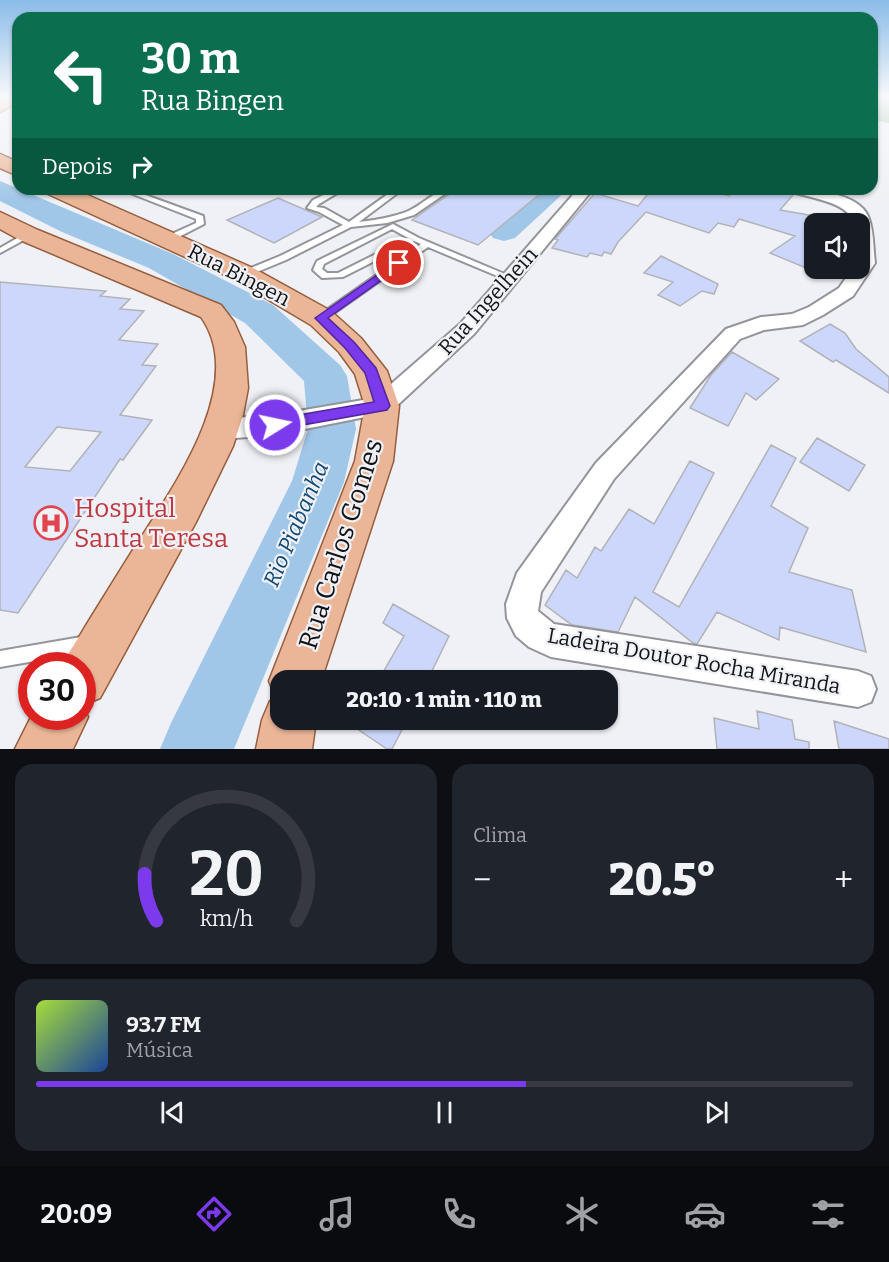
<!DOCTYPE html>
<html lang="pt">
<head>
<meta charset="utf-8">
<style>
  :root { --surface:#171b24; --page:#20242c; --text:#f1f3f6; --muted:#9ea1a6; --line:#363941; --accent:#7c3aed }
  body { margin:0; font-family:Bitter,serif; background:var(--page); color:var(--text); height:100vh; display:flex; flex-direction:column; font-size:22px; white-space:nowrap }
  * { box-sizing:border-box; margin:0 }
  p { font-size:20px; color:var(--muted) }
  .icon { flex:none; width:33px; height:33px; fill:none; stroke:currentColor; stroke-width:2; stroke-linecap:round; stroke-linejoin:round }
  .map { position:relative; height:749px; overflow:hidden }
  .side { display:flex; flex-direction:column; gap:15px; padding:15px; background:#0d0f14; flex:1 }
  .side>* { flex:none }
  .hud { position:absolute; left:12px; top:12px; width:866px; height:183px; border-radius:18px; box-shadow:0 2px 4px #0004; background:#0b6e4f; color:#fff; overflow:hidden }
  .tools { position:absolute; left:804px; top:213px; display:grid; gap:12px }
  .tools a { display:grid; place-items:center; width:66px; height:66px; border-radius:12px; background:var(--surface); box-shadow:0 2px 4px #0004; font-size:30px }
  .speed { position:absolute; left:18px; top:652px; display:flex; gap:12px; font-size:30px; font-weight:700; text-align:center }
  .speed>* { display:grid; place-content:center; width:78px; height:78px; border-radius:50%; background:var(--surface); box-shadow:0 2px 4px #0004; line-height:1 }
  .speed .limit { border:9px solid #d22; background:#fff; color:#111 }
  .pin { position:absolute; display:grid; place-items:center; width:51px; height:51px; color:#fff; margin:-26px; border:3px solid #fff; border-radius:50%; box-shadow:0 2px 6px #0007 }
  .me { position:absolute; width:66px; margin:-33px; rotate:80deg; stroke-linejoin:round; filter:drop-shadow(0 0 4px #0008) }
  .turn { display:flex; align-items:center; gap:21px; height:126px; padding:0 30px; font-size:27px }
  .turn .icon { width:78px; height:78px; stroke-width:2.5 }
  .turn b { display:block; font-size:42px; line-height:51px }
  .then { display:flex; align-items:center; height:57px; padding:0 30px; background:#0003; gap:12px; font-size:22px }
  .big { font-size:45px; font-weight:800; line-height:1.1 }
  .side .tile { flex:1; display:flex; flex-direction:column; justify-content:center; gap:9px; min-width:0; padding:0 21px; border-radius:18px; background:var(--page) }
  .side .dial { align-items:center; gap:0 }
  .dial svg { height:156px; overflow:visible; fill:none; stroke:var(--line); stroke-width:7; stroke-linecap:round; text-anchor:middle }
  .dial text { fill:var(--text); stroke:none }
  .song { display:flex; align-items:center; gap:18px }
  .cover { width:72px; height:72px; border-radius:9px; background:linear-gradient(135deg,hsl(80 70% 55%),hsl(220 70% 35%)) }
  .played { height:6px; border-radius:3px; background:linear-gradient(90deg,var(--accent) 60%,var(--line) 60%) }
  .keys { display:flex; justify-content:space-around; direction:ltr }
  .heat { display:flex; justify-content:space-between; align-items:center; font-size:33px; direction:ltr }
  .side .tiles { flex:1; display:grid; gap:15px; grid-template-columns:1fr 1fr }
  .tile:last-child { grid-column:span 2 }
  .trip { position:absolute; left:270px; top:670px; width:348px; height:60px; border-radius:18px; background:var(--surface); box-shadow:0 2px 4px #0004; font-weight:800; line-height:60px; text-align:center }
  .tabs { display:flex; height:96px; justify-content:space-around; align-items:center; background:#090b0e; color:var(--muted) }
  .tabs .icon { width:42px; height:42px }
  .tabs .active { color:var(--accent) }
  .tabs b { font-size:27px; color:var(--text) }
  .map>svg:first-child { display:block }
  .forest { fill:#a0c19c }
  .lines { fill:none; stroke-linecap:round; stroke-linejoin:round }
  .river { fill:#a0c6e8; fill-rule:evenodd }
  .building { fill:#ccd7fb; stroke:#b2b3b8; stroke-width:1.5; fill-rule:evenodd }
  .service-casing { stroke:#94959a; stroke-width:4 }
  .minor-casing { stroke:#94959a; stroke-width:4 }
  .primary-casing { stroke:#975e3d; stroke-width:3 }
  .service { fill:#fff; fill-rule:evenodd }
  .minor { fill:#fff; fill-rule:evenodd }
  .primary { fill:#ebb698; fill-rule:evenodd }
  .route { fill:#7c3aed; stroke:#51269a; stroke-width:1.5 }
  .labels { text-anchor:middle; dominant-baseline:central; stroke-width:4.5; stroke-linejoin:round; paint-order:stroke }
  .street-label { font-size:21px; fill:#121314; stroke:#eff1f6 }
  .water-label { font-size:22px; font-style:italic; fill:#0e4975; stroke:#eff1f6 }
  .near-health-label { font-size:26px; fill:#be3a42; stroke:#eff1f6; text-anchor:start }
  .near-street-label { font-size:26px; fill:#121314; stroke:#eff1f6 }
</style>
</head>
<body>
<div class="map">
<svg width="889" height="749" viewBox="0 0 889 749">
  <rect width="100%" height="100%" fill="#eff1f6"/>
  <!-- forest -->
  <path class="forest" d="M 872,97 L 889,97 L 889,123 L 872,120 Z"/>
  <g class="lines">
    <!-- river -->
    <path class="river" d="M 0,181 L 173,254 L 273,305 L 340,365 L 347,376 L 356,429 L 344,482 L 234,749 L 160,749 L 171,723 L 292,481 L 308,429 L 304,381 L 245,323 L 149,268 L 62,232 L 0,201 Z
      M 536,189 L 568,189 L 515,238 L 504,241 L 493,238 L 488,231 L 493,224 Z"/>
  </g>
  <!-- building -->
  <path class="building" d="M 457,189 L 546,189 L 478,245 L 412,220 Z
    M 652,189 L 702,189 L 729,196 L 736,189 L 773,189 L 793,195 L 780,210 L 814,216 L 814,262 L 806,268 L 770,253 L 795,236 L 739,219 L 734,227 L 718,223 L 709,233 L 646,212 L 618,242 L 611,254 L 604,252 L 602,256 L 590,253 L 587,257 L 552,248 L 558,240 L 555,239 L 595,193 L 638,206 Z
    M 278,198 L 322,217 L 274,243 L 227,220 Z
    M 661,256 L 718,284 L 714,294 L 702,291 L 680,306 L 658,295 L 673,282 L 644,273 Z
    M 0,282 L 106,291 L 100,296 L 130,299 L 120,309 L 144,311 L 119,340 L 158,344 L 142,365 L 156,366 L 120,415 L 152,420 L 123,460 L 120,459 L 18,613 L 0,610 ZM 57,427 L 101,432 L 70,471 L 25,467 Z
    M 830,324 L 845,333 L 856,349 L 889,377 L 889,393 L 836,360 L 833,362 L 800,341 Z
    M 732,352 L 779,379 L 756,400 L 746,393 L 728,426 L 690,408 L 711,375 Z
    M 817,438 L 865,465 L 849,491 L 800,462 Z
    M 771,445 L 796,458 L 771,506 L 808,528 L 789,572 L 852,590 L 866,652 L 780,627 L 779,640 L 717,612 L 697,644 L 693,643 L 635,597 L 618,632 L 572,625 L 545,605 L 566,570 L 577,578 L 595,547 L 601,551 L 629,509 L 654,524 L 690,461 L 714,473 L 653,592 L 679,607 Z
    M 393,604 L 449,636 L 427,681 L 378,681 L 404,636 L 383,623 Z
    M 757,711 L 792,720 L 795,739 L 809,742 L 809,749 L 717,749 L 714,718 L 759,729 Z
    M 344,720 L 407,720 L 392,749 L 387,749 Z
    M 834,721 L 889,739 L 889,749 L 839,749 Z"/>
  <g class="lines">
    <!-- service casing -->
    <g class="service-casing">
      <path id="service" d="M 120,189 L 129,189 L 203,216 L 204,224 L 171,241 L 165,241 L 165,237 L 196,223 L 196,219 Z
        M 336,189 L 344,189 L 319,204 L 316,207 L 324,208 L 349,222 L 395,189 L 403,189 L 359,222 C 375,220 390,218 406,212 C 422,206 435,189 452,189 L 414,215 L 387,223 L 351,227 L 286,260 L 247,276 L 241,276 L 241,272 L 280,256 L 343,225 L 319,212 L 307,208 L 313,200 Z
        M 393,224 L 419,238 L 514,278 L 513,280 L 507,280 L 428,247 L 324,320 L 318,320 L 316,318 L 318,316 L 421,244 L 414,241 L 343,277 L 322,278 L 313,270 L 317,261 ZM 392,229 L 408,238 L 338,273 L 327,273 L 322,269 L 324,264 Z
        M 26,233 L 32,233 L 33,235 L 0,253 L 0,248 Z
        M 87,636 L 93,638 L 95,644 L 93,650 L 87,652 L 0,667 L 0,651 Z"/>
    </g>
    <!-- minor casing -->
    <g class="minor-casing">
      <path id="minor" d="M 578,189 L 593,189 L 474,334 L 390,412 L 275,435 L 220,439 L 211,436 L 208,429 L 211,422 L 220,419 L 275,415 L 375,398 L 460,324 Z
        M 791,189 C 812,189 858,193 868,216 C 874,230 873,248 875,263 L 853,296 L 823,315 L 803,325 L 764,330 L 740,339 L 614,479 L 541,592 L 538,611 L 554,624 L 858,671 L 871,676 L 876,689 L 871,702 L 858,707 L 551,657 L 529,647 L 516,636 L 507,618 L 506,604 L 517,573 L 596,463 L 726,329 L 761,317 L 792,314 L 809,307 L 839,288 L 853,268 L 860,268 L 860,224 L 854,224 C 850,202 810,198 793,192 Z"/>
    </g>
    <!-- primary casing -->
    <g class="primary-casing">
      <path id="primary" d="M 3,97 L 18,97 L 18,102 L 0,112 L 0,99 Z
        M 0,154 L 18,162 L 18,176 L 0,168 Z
        M 45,189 L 74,189 L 253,268 L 331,311 L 361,338 L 387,371 L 399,406 L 393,461 L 321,681 L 280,681 L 280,720 L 316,720 L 312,749 L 256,749 L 262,720 L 270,701 L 276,698 L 269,681 L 355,461 L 365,406 L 355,374 L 339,352 L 311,325 L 235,280 L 48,194 Z
        M 0,212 L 38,230 L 221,305 L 234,322 L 245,347 L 248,388 L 243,415 L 233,446 L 196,522 L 100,698 L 83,705 L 88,717 L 73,749 L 15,749 L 32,715 L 82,717 L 82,666 L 62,666 C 68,652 78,640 85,627 C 103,598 120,570 138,542 C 174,486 248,383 201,317 L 20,240 L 0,229 Z"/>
    </g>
    <!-- service -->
    <use href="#service" class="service"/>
    <!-- minor -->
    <use href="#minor" class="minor"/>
    <!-- primary -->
    <use href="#primary" class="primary"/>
  </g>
  <!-- sky -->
  <linearGradient id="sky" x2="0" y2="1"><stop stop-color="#8bbbe8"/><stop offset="0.48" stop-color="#f8f9fb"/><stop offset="1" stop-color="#f8f9fb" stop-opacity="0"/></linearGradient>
  <rect width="889" height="202" fill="url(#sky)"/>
  <!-- route -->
  <path class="route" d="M 399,260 L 404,263 L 403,265 L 328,318 L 354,342 L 376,368 L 390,406 L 387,410 L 275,430 L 269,429 L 267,425 L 269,421 L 275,419 L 374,402 L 365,373 L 345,348 L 315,318 Z"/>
  <!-- icons -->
  <defs>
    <g id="hospital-ring" transform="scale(1.725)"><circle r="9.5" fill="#eff1f6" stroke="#e0444e" stroke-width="1.5"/><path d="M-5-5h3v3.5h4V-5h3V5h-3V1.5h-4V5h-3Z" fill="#e0444e"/></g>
  </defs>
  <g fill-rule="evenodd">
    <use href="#hospital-ring" x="51" y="523"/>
  </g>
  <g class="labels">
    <!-- street labels -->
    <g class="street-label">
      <text transform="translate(239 275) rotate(27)">Rua Bingen</text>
      <text transform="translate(488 301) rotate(-48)">Rua Ingelhein</text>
      <text transform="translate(694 661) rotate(10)">Ladeira Doutor Rocha Miranda</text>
    </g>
    <!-- water labels -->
    <g class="water-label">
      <text transform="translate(296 524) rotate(-67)">Rio Piabanha</text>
    </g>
    <!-- near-health labels -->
    <g class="near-health-label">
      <text x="74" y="508">Hospital<tspan x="74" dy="30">Santa Teresa</tspan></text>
    </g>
    <!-- near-street labels -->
    <g class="near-street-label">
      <text transform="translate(341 544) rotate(-72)">Rua Carlos Gomes</text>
    </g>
  </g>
</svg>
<div class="tools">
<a><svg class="icon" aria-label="sound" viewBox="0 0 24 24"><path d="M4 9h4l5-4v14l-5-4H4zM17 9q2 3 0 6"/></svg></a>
</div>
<div class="speed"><div class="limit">30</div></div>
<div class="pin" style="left:399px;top:263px;background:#d93025"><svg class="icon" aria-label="arrive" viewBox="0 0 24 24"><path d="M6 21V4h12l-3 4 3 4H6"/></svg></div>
<svg class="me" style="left:275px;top:425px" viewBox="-20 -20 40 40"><circle r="17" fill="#7c3aed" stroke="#fff" stroke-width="3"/><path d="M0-11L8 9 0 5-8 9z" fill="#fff"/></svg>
<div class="trip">20:10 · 1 min · 110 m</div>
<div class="hud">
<div class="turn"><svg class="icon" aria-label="left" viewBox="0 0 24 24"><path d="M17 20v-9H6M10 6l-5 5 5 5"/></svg><div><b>30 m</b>Rua Bingen</div></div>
<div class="then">Depois<svg class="icon" aria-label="right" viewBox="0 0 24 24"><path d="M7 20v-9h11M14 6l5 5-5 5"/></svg></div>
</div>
</div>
<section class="side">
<div class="tiles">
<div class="tile dial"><svg viewBox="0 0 100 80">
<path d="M14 69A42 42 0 1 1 86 69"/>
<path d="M14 69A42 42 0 0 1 8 45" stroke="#7c3aed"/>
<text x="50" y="56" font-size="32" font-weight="700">20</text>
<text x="50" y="72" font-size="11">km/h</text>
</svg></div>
<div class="tile"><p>Clima</p>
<div class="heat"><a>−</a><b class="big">20.5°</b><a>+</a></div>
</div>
<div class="tile">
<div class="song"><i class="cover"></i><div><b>93.7 FM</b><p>Música</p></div></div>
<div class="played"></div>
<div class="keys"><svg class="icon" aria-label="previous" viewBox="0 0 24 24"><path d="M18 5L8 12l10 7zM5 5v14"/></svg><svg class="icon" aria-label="pause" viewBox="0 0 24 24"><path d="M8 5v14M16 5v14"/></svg><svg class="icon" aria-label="next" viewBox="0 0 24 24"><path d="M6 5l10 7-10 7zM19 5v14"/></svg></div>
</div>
</div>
</section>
<nav class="tabs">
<b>20:09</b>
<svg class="icon active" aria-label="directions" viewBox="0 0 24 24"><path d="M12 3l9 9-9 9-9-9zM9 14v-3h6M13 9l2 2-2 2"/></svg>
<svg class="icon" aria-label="music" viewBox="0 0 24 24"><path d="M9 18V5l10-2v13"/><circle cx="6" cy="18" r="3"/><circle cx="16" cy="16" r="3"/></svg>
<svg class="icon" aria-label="phone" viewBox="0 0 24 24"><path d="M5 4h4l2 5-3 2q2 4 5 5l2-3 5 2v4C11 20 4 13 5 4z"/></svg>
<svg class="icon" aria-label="climate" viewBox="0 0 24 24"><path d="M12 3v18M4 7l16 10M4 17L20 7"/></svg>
<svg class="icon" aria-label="car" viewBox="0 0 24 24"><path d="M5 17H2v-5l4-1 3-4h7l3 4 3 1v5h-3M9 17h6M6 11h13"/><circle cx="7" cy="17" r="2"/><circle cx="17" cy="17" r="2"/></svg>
<svg class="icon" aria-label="filters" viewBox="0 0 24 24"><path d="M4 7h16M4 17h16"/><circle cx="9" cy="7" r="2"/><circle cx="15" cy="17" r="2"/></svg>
</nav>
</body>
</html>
